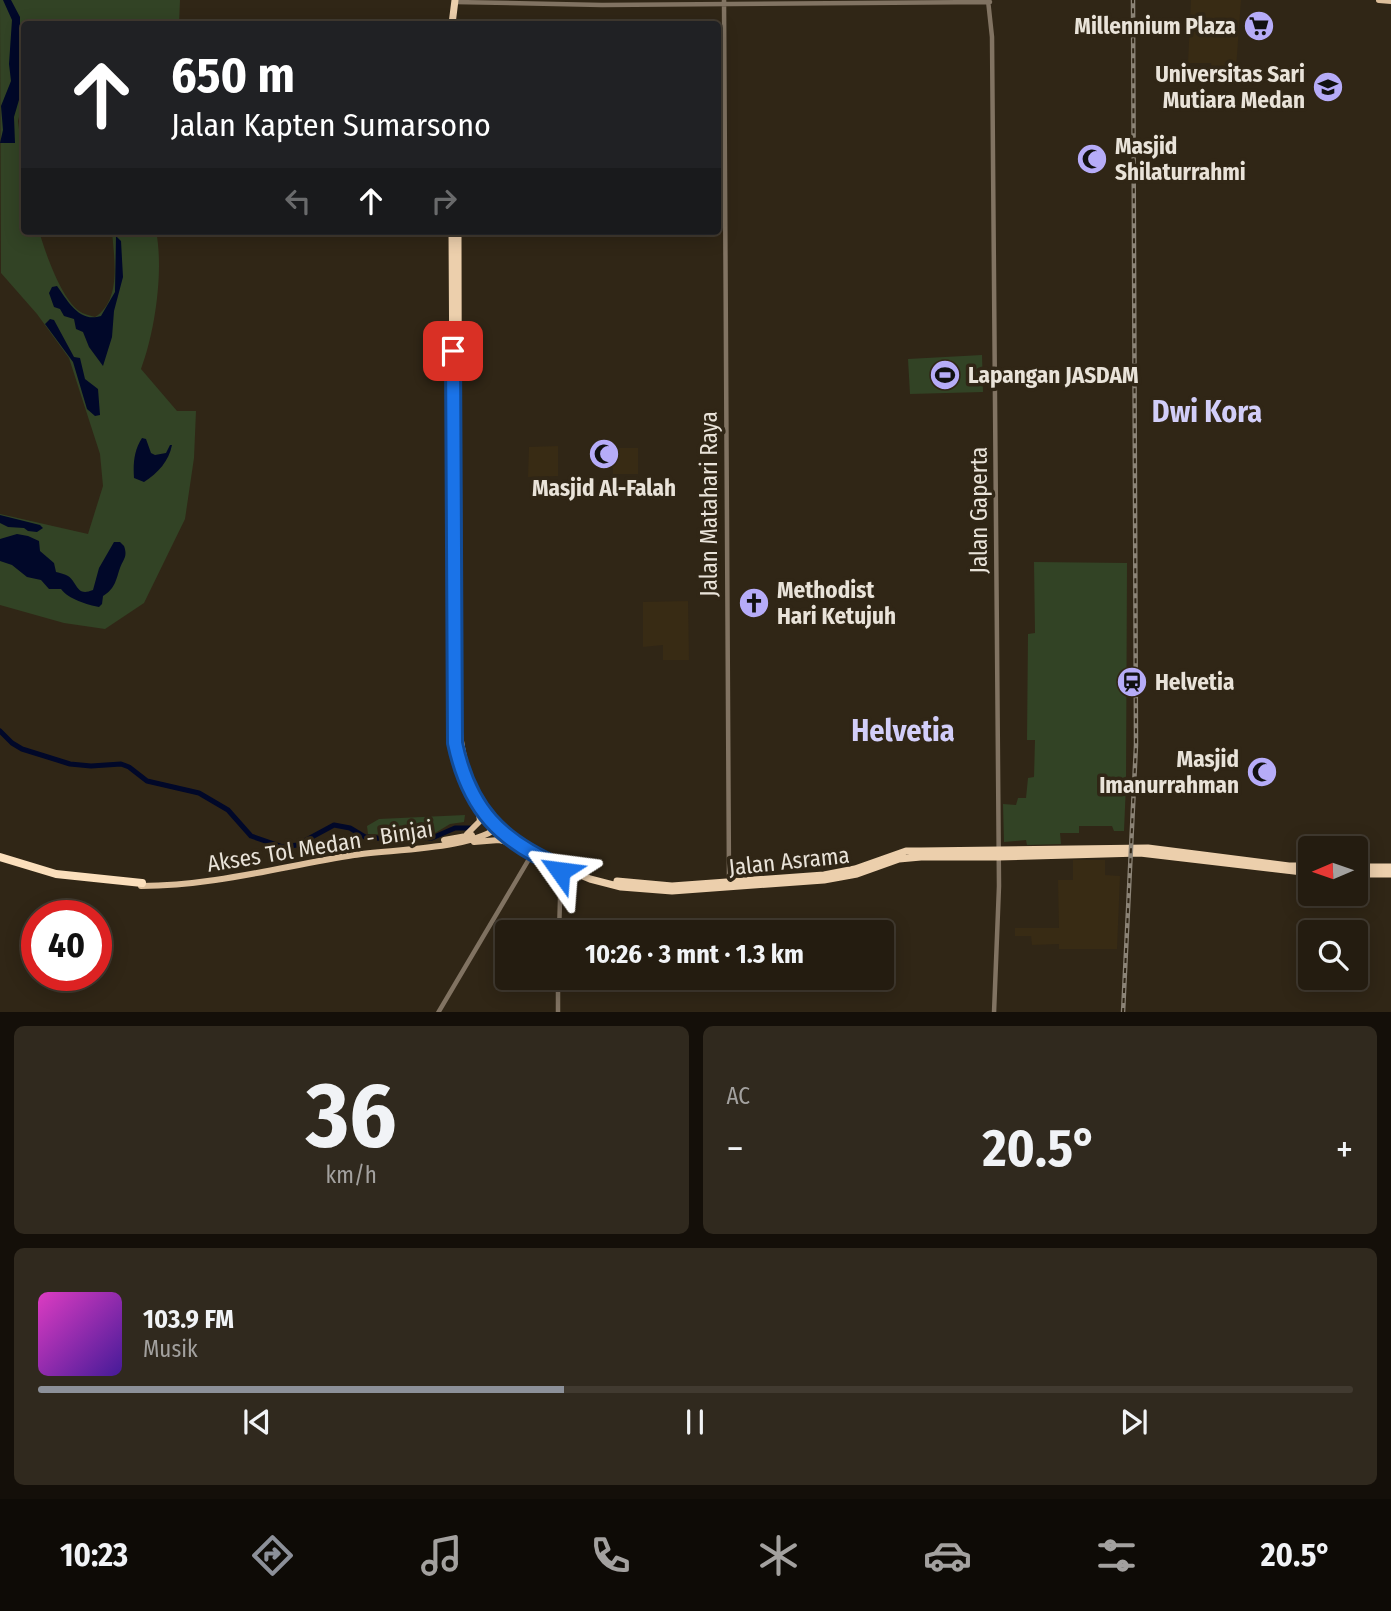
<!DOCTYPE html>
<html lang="id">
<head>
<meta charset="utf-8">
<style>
  :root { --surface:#241c10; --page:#30291e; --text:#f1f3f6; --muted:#a3a19f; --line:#413a30; --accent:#8c9099 }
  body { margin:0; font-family:"Fira Sans Condensed",sans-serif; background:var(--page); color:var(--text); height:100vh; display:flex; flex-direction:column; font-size:26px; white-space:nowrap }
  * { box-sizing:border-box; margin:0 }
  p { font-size:23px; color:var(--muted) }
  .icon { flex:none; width:38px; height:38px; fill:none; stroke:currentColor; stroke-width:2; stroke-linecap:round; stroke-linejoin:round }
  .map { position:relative; height:1012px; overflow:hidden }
  .panel { display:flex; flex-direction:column; gap:14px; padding:14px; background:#140f09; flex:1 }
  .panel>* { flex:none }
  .hud { position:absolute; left:21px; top:21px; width:700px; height:214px; border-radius:7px; box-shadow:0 4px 18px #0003,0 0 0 2px var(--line); background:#202124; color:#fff; overflow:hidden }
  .needle { width:46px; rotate:268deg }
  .buttons { position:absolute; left:1298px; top:836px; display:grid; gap:14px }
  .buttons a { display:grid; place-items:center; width:70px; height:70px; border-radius:7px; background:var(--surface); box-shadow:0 4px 18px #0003,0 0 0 2px var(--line); font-size:35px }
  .speed { position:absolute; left:21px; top:900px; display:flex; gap:14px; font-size:35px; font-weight:700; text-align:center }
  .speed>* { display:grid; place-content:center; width:91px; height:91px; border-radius:50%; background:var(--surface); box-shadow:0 4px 18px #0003,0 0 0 2px var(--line); line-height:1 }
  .speed .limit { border:10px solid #d22; background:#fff; color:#111 }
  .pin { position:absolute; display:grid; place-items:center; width:60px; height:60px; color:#fff; margin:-30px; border-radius:14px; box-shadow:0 4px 10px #0006 }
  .me { position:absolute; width:77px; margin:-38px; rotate:301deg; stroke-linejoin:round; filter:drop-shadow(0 0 5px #0008) }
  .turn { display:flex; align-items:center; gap:24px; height:147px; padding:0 35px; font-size:32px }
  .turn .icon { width:91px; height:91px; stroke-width:2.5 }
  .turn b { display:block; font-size:49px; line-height:60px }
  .lanes { display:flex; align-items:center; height:66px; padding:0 35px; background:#0003; justify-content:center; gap:35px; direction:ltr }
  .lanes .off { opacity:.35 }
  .big { font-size:52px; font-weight:700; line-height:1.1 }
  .panel .card { flex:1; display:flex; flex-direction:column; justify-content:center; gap:10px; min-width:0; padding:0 24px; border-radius:10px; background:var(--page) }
  .panel .dial { align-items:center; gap:0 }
  .dial b { font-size:91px; line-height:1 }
  .song { display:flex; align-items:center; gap:21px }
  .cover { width:84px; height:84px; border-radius:10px; background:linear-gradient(135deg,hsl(310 70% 55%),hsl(260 70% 35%)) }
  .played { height:7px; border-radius:4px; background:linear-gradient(90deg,var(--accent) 40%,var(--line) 40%) }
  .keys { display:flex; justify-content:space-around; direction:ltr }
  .heat { display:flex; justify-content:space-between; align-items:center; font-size:38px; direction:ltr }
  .panel .tiles { flex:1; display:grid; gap:14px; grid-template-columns:1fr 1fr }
  .card:last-child { grid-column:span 2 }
  .trip { position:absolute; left:495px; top:920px; width:399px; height:70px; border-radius:7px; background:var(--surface); box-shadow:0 4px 18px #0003,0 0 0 2px var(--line); font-weight:700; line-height:70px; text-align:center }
  .menu { display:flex; height:112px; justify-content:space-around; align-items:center; background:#0e0b06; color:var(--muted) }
  .menu .icon { width:49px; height:49px }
  .menu .selected { color:var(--accent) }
  .menu b { font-size:32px; color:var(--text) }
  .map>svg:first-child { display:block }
  .built { fill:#382b14 }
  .green { fill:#324325 }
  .water { fill:#010829 }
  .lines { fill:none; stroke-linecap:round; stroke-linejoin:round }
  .river { stroke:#010829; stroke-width:5 }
  .tertiary { stroke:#817362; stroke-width:4.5 }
  .primary { stroke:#ddbf9b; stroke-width:6 }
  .trunk { stroke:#eccfac; stroke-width:7 }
  .motorway { stroke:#fbdfbc; stroke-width:8 }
  .rail-casing { stroke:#8b8376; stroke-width:4.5 }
  .rail { stroke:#302616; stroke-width:2; stroke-dasharray:5; stroke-linecap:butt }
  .route-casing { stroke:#114b97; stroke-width:18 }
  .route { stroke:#1a73e8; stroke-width:12 }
  .labels { text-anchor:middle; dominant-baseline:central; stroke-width:7; stroke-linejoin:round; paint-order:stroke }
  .poi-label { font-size:23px; font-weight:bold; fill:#e9e3d9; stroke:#302616; text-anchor:start }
  .street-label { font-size:23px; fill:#e9e3d9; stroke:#302616 }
  .district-label { font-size:30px; font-weight:bold; fill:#d2cef9; stroke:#302616 }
</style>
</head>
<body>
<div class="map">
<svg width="1391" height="1013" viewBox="0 0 1391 1013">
  <rect width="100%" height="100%" fill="#302616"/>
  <!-- built -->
  <path class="built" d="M 1191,0 L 1241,0 L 1236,69 L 1212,68 L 1211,63 L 1188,63 Z
    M 558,446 L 558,476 L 528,477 L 529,447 Z
    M 617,448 L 638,448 L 638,474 L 613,474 L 613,464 L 617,463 Z
    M 688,601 L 689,660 L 663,660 L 663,645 L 643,647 L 643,602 Z
    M 1073,860 L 1105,860 L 1105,875 L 1120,876 L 1117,949 L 1059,949 L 1059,944 L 1032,945 L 1031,936 L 1015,936 L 1015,928 L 1059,928 L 1058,880 L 1073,880 Z"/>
  <!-- green -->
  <path class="green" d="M 0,0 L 180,0 L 179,24 L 24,24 L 24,96 L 18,121 L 24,168 L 24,231 L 39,231 C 45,252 61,298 79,311 C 83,314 89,315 95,317 C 122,300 114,258 112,231 L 156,231 C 164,270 155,332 141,369 L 177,411 L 196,411 L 194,458 L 185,519 L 144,603 L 105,629 L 64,623 L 0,605 L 0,514 L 88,534 L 103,486 L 100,454 L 69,358 L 37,314 L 1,273 Z
    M 982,355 L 983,392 L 910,394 L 908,359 Z
    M 1034,562 L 1127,563 L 1126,784 L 1124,831 L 1114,831 L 1112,826 L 1079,826 L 1079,833 L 1060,833 L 1061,844 L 1027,845 L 1026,840 L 1004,842 L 1003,804 L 1016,805 L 1018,798 L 1026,798 L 1028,778 L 1034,777 L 1035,740 L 1027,740 L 1028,634 L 1035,633 Z
    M 465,815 L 464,822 L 450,824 L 430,836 L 368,834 L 367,826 L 379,819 Z"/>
  <!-- water -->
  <path class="water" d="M 3,0 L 11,0 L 20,17 L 20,41 L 24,53 L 24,89 L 21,93 L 14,117 L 15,143 L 0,143 L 3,130 L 1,106 L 11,81 L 9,64 L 12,20 Z
    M 116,236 L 121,241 L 123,277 L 114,311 L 112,337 L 103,366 L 89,347 L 83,332 L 76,329 L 74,319 L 64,316 L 60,309 L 54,307 L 49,293 L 52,287 L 57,286 C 68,301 79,323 101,316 L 115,292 Z
    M 50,319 L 54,320 L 74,357 L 80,358 L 85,379 L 98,389 L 100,415 L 95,416 L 87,409 L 73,362 L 45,324 Z
    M 142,438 L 146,439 L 151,453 L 155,455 L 166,453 L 170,445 L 172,445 C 169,461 158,473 144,482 L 134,478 C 133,464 134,450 142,438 Z
    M 0,515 L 40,525 L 43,528 L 37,532 L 28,531 L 24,528 L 8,527 L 0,523 Z
    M 17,534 L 28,536 L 39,541 L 40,551 L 54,563 L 56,572 C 60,573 65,574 68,576 C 78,583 76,597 93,590 L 99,568 L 114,542 L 120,542 L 124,546 C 128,557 123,559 120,568 C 116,579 116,588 103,596 L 102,604 L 99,607 C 88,605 68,599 61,589 L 49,589 L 41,580 L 27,577 L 12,565 L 0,561 L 0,539 Z"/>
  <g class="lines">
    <!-- river -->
    <path class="river" d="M 0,731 L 12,743 L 22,749 L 70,764 L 91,766 L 121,764 L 129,767 L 147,781 L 199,793 L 228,810 L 251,836 L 283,847 L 297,845 L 334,825 L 350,828 L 365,837 L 388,839 L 432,838 L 455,828 L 470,828"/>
    <!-- tertiary -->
    <path class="tertiary" d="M 724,0 L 729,881
      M 988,0 L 992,37 L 999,886 L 994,1013
      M 455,2 L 602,5 L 990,2
      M 559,933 L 561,867
      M 438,1013 L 532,854
      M 558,1013 L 558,978"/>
    <!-- primary -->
    <path class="primary" d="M 1379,0 L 1391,1
      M 467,834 L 480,821 L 478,806
      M 444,840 L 472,835
      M 474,842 L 499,840 L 515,844
      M 141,886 C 214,886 283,866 354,855 C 392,849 474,850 501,825"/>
    <!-- trunk -->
    <path class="trunk" d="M 452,24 L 455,0
      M 452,231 L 455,743 L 469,791 L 477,804 L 504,835 L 537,857 L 590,879 L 621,887 L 672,891 L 824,880 L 857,874 L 899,859 L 921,857 L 998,857 L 1140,853 L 1311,873
      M 458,231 L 459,728 C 461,754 468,778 480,801
      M 551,858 L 576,868
      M 1356,867 L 1391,867
      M 1356,874 L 1391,874
      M 617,881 L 672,886 L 824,875 L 855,869 L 906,851 L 921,851 L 1148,848 L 1289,866 L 1311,866"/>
    <!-- motorway -->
    <path class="motorway" d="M 0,857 L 56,874 L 142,883"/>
    <!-- rail casing -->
    <g class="rail-casing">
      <path id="rail" d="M 1123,1013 L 1136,745 L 1133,0"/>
    </g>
    <!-- rail -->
    <use href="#rail" class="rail"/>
  </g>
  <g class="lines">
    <!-- route casing -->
    <g class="route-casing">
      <path id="route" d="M 453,351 L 455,743 C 469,809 500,841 561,867 L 560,871"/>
    </g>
    <!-- route -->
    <use href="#route" class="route"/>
  </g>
  <!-- icons -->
  <defs>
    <g id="supermarket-disc" transform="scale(1.575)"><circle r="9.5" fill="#b6acf8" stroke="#302616"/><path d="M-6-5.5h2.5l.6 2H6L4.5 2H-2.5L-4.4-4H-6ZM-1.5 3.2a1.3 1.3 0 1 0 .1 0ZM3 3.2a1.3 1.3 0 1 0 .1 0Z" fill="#111"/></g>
    <g id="university-disc" transform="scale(1.575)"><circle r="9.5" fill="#b6acf8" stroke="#302616"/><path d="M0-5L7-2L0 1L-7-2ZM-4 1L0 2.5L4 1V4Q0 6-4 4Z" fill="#111"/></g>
    <g id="mosque-disc" transform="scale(1.575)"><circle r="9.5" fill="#b6acf8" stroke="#302616"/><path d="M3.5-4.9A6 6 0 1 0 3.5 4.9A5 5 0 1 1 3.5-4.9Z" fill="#111"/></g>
    <g id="stadium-disc" transform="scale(1.575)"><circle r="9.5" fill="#b6acf8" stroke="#302616"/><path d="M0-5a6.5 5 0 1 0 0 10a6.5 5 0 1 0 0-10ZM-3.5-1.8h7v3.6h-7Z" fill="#111"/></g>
    <g id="church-disc" transform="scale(1.575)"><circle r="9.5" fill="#b6acf8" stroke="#302616"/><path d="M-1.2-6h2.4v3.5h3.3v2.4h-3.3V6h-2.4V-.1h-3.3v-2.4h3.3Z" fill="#111"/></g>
    <g id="station-disc" transform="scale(1.575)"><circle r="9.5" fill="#b6acf8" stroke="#302616"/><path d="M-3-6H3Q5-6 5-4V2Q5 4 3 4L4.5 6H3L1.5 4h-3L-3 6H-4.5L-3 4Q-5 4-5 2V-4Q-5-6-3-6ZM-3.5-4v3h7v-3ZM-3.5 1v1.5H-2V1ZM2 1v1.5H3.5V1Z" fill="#111"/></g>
  </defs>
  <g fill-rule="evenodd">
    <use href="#supermarket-disc" x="1259" y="26"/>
    <use href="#university-disc" x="1328" y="87"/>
    <use href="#mosque-disc" x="1092" y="159"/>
    <use href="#stadium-disc" x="945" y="375"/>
    <use href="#mosque-disc" x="604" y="454"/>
    <use href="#church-disc" x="754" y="603"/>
    <use href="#station-disc" x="1132" y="682"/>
    <use href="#mosque-disc" x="1262" y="772"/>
  </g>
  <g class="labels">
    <!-- poi labels -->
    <g class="poi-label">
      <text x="1236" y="26" text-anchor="end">Millennium Plaza</text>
      <text x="1305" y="74" text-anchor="end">Universitas Sari<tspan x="1305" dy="26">Mutiara Medan</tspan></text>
      <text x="1115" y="146">Masjid<tspan x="1115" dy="26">Shilaturrahmi</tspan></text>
      <text x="968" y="375">Lapangan JASDAM</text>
      <text x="604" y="488" text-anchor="middle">Masjid Al-Falah</text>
      <text x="777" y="590">Methodist<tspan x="777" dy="26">Hari Ketujuh</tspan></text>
      <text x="1155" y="682">Helvetia</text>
      <text x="1239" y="759" text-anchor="end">Masjid<tspan x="1239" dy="26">Imanurrahman</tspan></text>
    </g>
    <!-- street labels -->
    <g class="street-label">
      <text transform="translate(709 504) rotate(-90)">Jalan Matahari Raya</text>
      <text transform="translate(979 510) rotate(-90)">Jalan Gaperta</text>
      <text transform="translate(320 846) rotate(-9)">Akses Tol Medan - Binjai</text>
      <text transform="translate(789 861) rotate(-6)">Jalan Asrama</text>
    </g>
    <!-- district labels -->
    <g class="district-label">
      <text x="1207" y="412">Dwi Kora</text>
      <text x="903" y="731">Helvetia</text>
    </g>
  </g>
</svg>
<div class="buttons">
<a><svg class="needle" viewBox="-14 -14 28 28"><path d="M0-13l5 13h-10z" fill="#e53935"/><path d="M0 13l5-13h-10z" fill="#a3a19f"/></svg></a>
<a><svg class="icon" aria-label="search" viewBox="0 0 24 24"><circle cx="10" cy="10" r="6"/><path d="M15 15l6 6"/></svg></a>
</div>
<div class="speed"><div class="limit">40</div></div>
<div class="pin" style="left:453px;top:351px;background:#d93025"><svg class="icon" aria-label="arrive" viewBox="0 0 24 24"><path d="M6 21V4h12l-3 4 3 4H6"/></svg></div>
<svg class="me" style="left:560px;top:871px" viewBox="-20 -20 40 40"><path d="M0-17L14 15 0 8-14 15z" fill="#1a73e8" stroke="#fff" stroke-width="4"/></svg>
<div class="trip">10:26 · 3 mnt · 1.3 km</div>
<div class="hud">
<div class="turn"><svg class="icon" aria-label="ahead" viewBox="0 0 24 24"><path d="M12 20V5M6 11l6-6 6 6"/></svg><div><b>650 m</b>Jalan Kapten Sumarsono</div></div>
<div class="lanes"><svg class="icon off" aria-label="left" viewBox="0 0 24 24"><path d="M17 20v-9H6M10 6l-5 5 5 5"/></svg><svg class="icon" aria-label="ahead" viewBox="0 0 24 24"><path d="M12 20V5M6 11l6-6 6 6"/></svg><svg class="icon off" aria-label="right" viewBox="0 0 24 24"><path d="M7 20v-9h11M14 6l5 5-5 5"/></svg></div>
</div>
</div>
<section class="panel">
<div class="tiles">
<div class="card dial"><b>36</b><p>km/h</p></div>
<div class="card"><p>AC</p>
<div class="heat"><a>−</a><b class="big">20.5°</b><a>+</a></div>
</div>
<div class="card">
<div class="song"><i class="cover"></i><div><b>103.9 FM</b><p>Musik</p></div></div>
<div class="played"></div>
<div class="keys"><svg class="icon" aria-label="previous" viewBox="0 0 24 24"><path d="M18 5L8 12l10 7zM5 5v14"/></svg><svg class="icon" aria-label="pause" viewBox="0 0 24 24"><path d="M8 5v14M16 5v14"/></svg><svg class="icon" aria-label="next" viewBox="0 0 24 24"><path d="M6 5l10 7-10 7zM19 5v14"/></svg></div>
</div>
</div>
</section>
<nav class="menu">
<b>10:23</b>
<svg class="icon selected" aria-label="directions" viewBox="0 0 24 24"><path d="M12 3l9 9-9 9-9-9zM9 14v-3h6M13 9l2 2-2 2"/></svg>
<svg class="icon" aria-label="music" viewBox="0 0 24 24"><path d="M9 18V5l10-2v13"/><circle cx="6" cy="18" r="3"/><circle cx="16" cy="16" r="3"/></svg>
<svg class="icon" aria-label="phone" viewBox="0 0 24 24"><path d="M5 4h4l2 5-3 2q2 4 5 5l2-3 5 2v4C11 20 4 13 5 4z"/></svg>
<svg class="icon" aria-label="climate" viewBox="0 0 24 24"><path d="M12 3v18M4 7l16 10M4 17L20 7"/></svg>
<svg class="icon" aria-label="car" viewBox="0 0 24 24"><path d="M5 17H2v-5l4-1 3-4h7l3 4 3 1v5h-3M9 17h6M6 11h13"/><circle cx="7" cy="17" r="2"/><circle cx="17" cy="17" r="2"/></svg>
<svg class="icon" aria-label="filters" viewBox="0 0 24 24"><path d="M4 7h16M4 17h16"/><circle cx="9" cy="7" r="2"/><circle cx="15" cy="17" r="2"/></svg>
<b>20.5°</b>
</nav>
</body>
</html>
